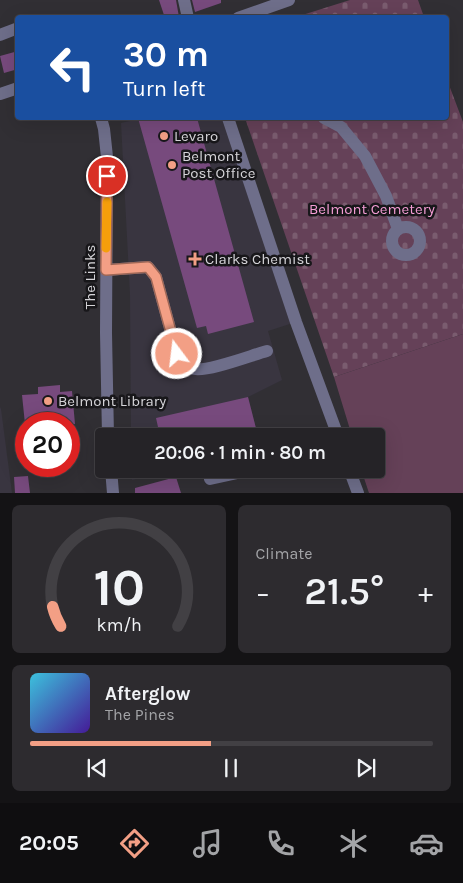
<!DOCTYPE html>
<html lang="en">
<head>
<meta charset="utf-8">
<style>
  :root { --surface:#252327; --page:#2d2b2f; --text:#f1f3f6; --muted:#a3a4a7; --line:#424044; --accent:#f39f85 }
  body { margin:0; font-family:Karla,sans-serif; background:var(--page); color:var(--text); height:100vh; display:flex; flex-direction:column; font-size:19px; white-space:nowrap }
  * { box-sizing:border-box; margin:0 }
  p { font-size:16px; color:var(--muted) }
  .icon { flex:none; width:28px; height:28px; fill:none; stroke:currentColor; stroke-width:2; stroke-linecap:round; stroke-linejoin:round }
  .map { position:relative; height:493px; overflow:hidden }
  .panel { display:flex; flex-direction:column; gap:12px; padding:12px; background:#141315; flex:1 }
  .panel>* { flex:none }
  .hud { position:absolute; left:15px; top:15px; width:434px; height:105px; border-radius:5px; box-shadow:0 5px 20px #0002,0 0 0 1px var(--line); background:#1a4fa0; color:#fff; overflow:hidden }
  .speed { position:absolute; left:15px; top:412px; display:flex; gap:10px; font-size:25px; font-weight:700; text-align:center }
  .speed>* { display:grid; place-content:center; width:65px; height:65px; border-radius:50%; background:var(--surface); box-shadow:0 5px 20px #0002,0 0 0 1px var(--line); line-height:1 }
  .speed .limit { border:8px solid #d22; background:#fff; color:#111 }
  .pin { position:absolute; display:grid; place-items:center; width:42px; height:42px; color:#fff; margin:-21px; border:2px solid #fff; border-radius:50%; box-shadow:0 1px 5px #0007 }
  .me { position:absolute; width:55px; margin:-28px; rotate:345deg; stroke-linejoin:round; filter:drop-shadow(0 0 4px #0008) }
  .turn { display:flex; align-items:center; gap:18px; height:105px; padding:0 25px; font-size:22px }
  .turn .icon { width:65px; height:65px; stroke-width:2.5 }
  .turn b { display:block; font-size:35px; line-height:42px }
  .big { font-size:38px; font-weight:600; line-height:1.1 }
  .panel .widget { flex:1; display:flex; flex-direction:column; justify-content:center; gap:8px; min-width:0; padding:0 18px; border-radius:8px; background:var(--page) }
  .panel .dial { align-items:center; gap:0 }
  .dial svg { height:130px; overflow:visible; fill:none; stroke:var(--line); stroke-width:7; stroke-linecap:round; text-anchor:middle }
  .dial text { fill:var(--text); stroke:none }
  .song { display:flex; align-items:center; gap:15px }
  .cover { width:60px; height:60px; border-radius:8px; background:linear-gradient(135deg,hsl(190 70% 55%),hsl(260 70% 35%)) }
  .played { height:5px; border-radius:2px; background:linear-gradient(90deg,var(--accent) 45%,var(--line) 45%) }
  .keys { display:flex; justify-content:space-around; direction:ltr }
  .heat { display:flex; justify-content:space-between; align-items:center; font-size:28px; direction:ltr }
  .panel .tiles { flex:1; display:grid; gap:12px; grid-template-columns:1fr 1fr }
  .widget:last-child { grid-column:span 2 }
  .trip { position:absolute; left:95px; top:428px; width:290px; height:50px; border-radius:5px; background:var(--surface); box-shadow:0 5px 20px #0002,0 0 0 1px var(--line); font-weight:600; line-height:50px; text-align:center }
  .dock { display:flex; height:80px; justify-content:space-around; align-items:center; background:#0f0e10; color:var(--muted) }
  .dock .icon { width:35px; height:35px }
  .dock .on { color:var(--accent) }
  .dock b { font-size:22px; color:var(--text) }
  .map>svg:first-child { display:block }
  .built { fill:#393540 }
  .cemetery { fill:url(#cemetery-stones) }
  .park { fill:#654158 }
  .building { fill:#774a7d }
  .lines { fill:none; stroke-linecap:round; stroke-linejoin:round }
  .minor { stroke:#6e6e8a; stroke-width:12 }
  .route-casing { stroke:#9e6756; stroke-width:12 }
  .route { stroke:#f39f85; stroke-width:9 }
  .slow { stroke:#f59e0b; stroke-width:9 }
  .poi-dot { fill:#f39f85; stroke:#18171a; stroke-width:2 }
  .labels { text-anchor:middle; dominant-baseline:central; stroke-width:5; stroke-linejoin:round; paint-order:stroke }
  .poi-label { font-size:15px; fill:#d6d5d9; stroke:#18171a; text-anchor:start }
  .park-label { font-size:15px; fill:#f59dd5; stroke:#18171a }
  .street-label { font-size:15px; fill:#d6d5d9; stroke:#18171a }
</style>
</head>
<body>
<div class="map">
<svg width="463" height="493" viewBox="0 0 463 493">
  <defs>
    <pattern id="cemetery-stones" width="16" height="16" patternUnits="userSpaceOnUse" patternTransform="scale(1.25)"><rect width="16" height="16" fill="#654158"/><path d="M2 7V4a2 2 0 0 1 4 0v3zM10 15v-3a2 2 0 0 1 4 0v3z" fill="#7a5c6f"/></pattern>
  </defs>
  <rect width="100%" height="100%" fill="#312f34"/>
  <!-- built -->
  <path class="built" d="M 143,118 L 228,118 L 296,322 L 268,331 L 282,380 L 248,397 L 258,436 L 131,436 L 130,294 L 121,123 Z
    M 0,407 L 1,409 L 12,493 L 0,493 Z
    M 132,469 L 177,469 L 132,480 Z"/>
  <!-- cemetery -->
  <path class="cemetery" d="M 350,0 L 418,0 L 424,17 L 296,17 Z
    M 446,77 L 463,122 L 463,334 L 334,377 L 245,118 L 446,118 Z"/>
  <!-- park -->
  <path class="park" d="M 463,334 L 463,493 L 369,493 L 361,469 L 376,469 L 376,436 L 352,436 L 334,377 Z"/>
  <!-- building -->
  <path class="building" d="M 159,0 L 176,0 L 179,17 L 165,18 Z
    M 192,0 L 221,0 L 221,3 L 195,12 Z
    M 18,51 L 18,69 L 4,73 L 0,56 Z
    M 138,118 L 197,118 L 254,322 L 208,334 L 206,326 L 197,328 Z
    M 60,385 L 60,392 L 72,391 L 75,424 L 25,424 L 22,395 L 38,394 L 38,387 Z
    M 248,397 L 258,436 L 160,436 L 156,418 Z
    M 28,476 L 30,493 L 15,493 L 14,477 Z
    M 176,477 L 181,493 L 135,493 L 135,488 Z"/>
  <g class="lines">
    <!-- minor -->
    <path class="minor" d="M 184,0 L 188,18
      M 238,18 L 289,0
      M 0,35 L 18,28
      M 0,94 L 18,88
      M 101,118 L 104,129 L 107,157 L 106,333 L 108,436
      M 228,118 L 296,322 L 338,436
      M 324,118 L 341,127 L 365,156 L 386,196 L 398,229
      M392 241a14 14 0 1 1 28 0a14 14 0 1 1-28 0Z
      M 106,270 L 148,267 L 156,277 L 177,354 C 182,360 186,367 194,369 C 208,372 252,355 267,351
      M 111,469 L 113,493
      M 349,469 L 358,493
      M 210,479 L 255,469"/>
  </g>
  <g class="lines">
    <!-- route casing -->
    <g class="route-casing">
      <path id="route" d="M 107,176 L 106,270 L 148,267 L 156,277 L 177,354"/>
    </g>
    <!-- route -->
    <use href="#route" class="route"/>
    <!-- slow -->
    <path class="slow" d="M 106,248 L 107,202"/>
  </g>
  <!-- markers -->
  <g class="poi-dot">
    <circle cx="164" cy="136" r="5"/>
    <circle cx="172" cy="165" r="5"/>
    <path d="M192.5 251.5h5v5h5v5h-5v5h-5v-5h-5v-5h5z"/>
    <circle cx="48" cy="401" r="5"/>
  </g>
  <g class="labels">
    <!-- poi labels -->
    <g class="poi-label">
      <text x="174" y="136">Levaro</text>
      <text x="182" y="156">Belmont<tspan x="182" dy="17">Post Office</tspan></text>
      <text x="205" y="259">Clarks Chemist</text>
      <text x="58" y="401">Belmont Library</text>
    </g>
    <!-- park labels -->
    <g class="park-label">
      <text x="372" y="209">Belmont Cemetery</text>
    </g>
    <!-- street labels -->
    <g class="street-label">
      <text transform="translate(90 277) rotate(-90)">The Links</text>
    </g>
  </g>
</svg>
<div class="speed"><div class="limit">20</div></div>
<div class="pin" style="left:107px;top:176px;background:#d93025"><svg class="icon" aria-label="arrive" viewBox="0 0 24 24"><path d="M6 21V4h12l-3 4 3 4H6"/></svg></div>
<svg class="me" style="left:177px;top:354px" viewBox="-20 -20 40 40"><circle r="17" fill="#f39f85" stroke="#fff" stroke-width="3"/><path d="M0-11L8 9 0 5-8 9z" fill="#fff"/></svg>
<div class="trip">20:06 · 1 min · 80 m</div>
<div class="hud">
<div class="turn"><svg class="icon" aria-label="left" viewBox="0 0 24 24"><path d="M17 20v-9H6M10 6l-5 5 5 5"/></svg><div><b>30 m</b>Turn left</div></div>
</div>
</div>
<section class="panel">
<div class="tiles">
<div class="widget dial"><svg viewBox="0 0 100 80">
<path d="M14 69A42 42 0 1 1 86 69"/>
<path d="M14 69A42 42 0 0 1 9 57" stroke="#f39f85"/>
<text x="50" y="56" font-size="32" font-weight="700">10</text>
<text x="50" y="72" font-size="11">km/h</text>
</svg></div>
<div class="widget"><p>Climate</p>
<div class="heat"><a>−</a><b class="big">21.5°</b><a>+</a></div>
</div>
<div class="widget">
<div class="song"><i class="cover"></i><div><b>Afterglow</b><p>The Pines</p></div></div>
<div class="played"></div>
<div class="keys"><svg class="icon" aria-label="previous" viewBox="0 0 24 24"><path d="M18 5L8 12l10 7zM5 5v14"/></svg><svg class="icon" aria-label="pause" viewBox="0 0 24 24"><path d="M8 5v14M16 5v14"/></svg><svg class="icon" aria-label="next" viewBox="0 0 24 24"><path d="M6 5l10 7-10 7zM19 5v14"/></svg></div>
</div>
</div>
</section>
<nav class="dock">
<b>20:05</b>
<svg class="icon on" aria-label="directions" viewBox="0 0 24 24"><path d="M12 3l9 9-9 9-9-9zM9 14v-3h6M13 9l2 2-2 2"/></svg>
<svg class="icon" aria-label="music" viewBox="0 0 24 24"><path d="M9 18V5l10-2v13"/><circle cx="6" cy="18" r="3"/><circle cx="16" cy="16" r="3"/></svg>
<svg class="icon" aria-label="phone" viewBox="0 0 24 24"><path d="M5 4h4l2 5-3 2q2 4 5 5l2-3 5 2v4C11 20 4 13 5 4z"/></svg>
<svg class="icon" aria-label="climate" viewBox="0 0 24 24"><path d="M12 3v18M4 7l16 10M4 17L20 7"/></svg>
<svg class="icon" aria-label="car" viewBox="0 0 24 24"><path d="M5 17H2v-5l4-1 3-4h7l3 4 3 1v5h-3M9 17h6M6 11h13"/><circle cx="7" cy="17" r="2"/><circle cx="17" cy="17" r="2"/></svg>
</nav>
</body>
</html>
